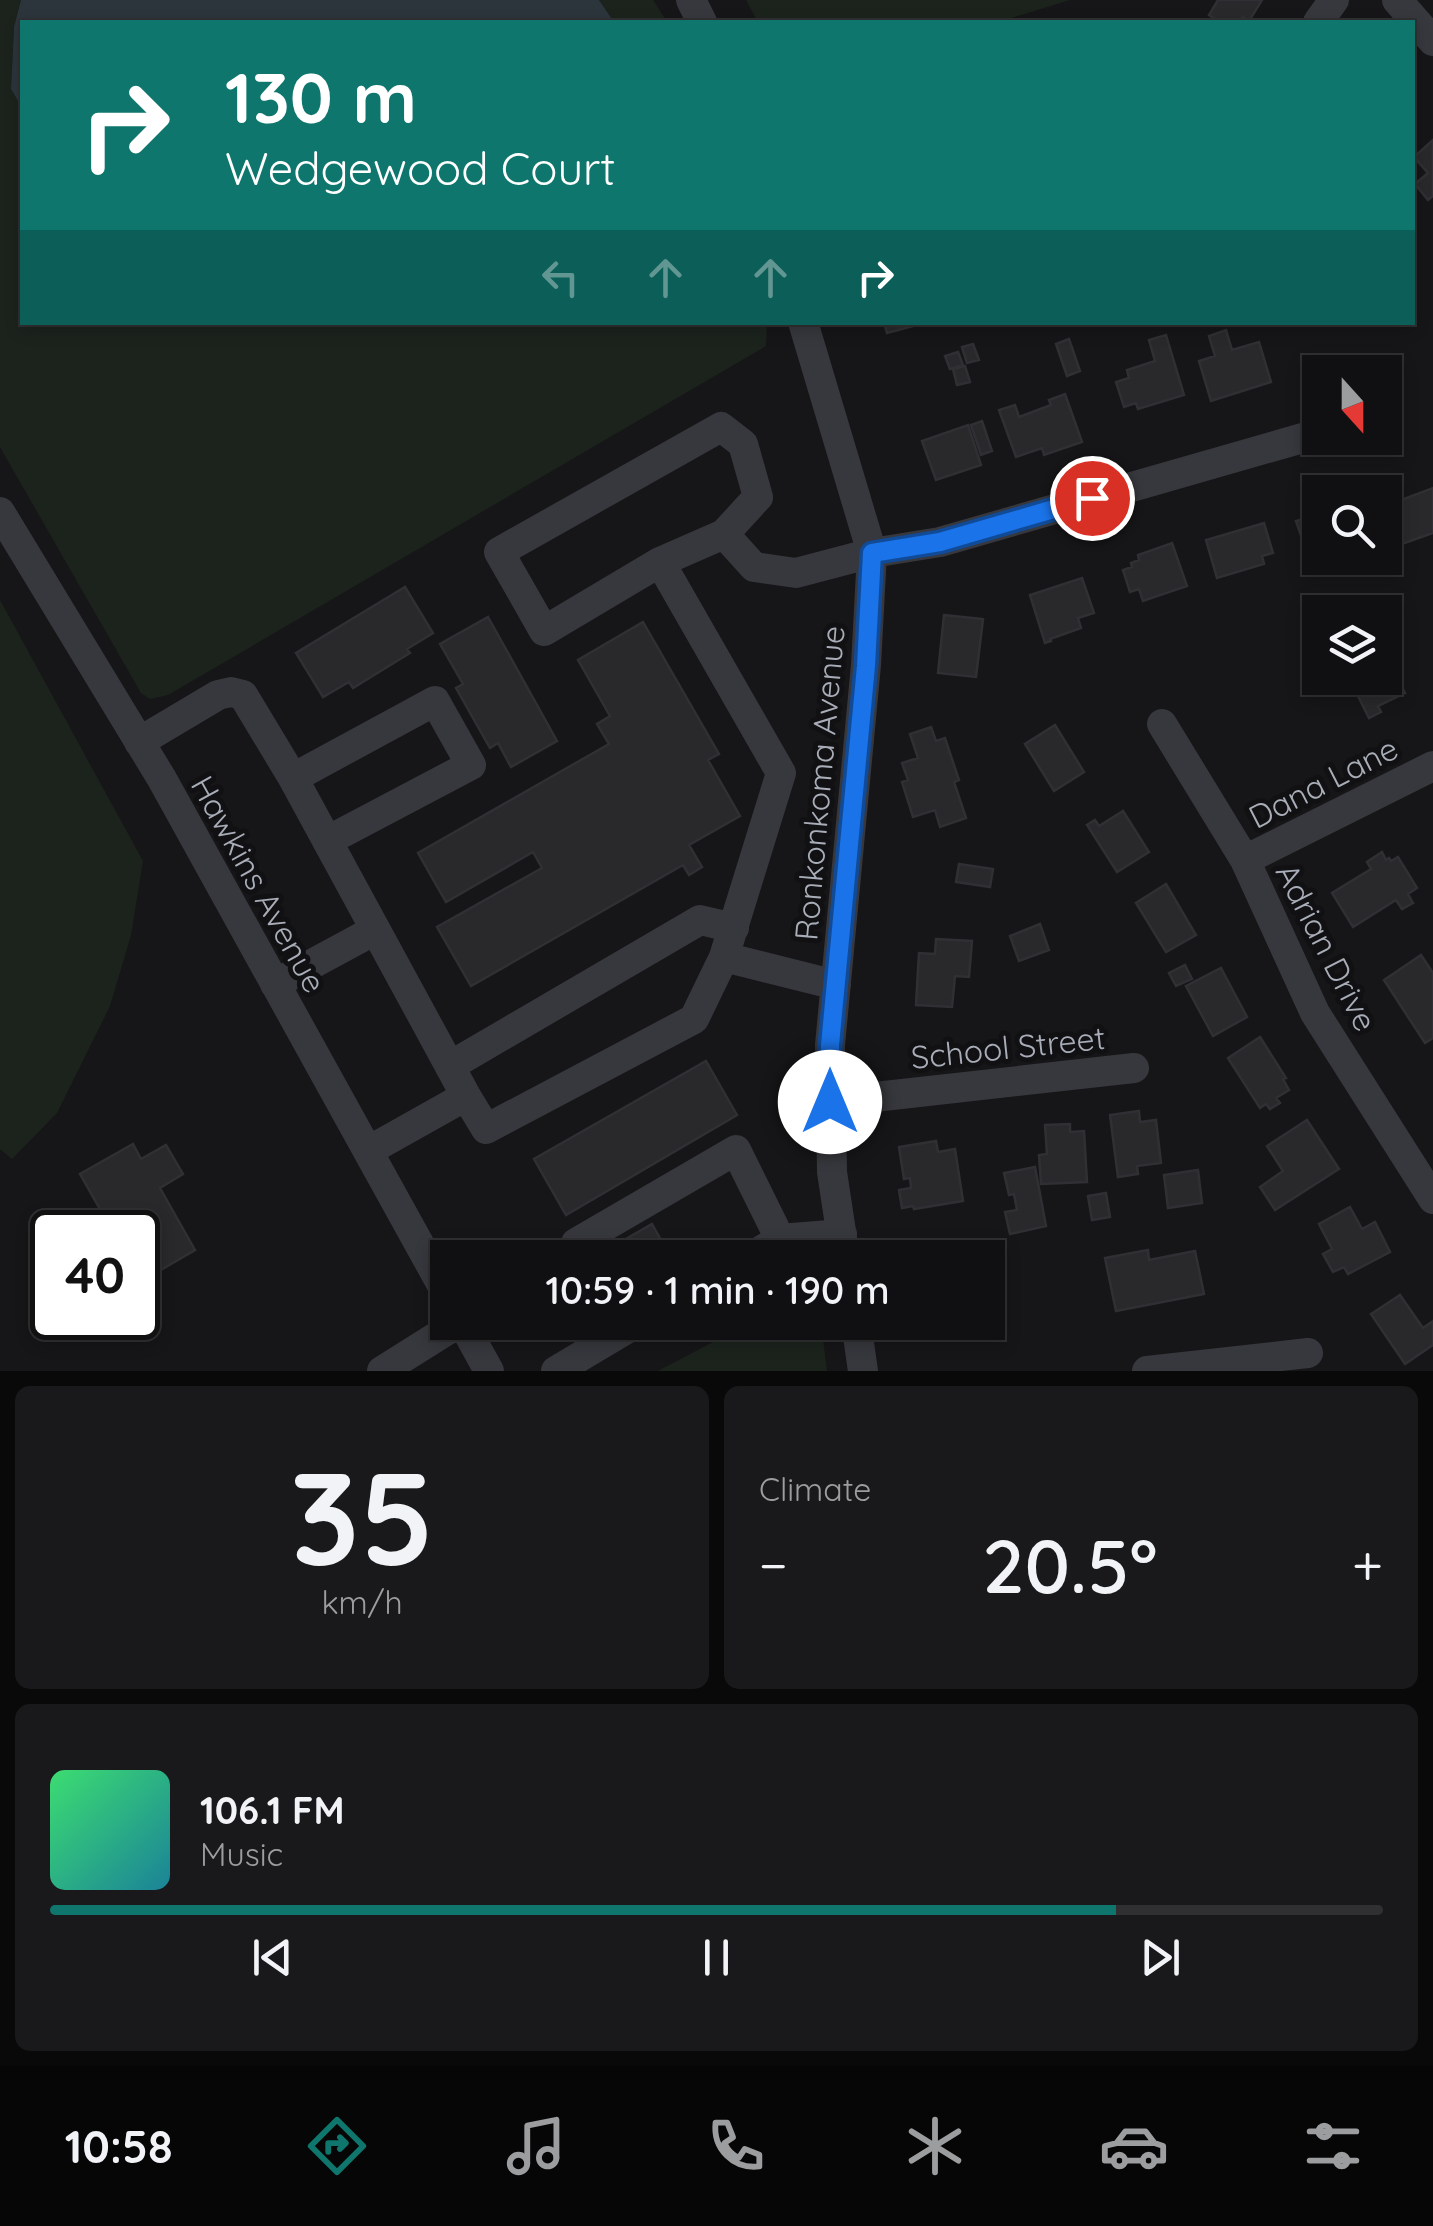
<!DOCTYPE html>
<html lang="en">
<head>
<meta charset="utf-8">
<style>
  :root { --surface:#101012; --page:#19191b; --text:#f1f3f6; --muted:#9c9d9f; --line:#303032; --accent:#0f766e }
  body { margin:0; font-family:Quicksand,sans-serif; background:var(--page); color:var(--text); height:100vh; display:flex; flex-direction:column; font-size:38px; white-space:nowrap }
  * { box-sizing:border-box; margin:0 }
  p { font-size:32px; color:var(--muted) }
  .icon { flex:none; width:55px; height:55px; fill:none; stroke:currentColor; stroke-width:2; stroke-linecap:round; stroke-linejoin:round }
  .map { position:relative; height:1371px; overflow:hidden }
  .details { display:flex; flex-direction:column; gap:15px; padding:15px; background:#09090a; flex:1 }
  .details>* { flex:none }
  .guide { position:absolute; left:20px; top:20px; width:1395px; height:305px; border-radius:0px; box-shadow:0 5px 15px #0003,0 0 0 2px var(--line); background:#0f766e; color:#fff; overflow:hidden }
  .needle { width:65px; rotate:159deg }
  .fabs { position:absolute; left:1302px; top:355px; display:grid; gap:20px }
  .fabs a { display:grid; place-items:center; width:100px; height:100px; border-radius:0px; background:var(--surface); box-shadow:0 5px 15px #0003,0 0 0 2px var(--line); font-size:50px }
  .speed { position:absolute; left:30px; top:1210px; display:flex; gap:20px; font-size:50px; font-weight:700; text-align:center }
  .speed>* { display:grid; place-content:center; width:130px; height:130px; border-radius:50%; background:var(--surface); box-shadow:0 5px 15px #0003,0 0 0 2px var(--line); line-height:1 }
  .speed .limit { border:5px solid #111; border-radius:15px; background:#fff; color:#111 }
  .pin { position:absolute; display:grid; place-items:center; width:85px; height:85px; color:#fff; margin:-42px; border:5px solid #fff; border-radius:50%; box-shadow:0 2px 10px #0007 }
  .me { position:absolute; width:110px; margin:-55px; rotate:0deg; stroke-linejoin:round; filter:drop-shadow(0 0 8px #0008) }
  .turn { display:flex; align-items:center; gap:35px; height:210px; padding:0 40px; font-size:45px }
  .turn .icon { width:130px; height:130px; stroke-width:2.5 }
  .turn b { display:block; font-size:70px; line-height:85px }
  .lanes { display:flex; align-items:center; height:95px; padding:0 40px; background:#0003; justify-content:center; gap:50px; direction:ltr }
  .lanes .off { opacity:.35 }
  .big { font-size:75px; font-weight:600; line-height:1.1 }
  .details .tile { flex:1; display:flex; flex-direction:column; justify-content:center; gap:15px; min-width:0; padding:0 35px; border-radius:15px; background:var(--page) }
  .details .dial { align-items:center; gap:0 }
  .dial b { font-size:130px; line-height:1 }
  .song { display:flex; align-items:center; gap:30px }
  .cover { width:120px; height:120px; border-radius:15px; background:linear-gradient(135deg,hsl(140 70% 55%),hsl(190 70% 35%)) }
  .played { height:10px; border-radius:5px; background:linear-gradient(90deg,var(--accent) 80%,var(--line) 80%) }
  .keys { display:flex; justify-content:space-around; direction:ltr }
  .heat { display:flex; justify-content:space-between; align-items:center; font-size:55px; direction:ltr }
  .details .tiles { flex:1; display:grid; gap:15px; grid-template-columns:1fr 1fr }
  .tile:last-child { grid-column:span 2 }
  .trip { position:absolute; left:430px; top:1240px; width:575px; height:100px; border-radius:0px; background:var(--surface); box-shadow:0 5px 15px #0003,0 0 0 2px var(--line); font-weight:600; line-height:100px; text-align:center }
  .tabs { display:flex; height:160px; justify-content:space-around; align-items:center; background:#060607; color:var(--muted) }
  .tabs .icon { width:70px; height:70px }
  .tabs .on { color:var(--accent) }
  .tabs b { font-size:45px; color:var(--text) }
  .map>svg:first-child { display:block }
  .green { fill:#1c231d }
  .water { fill:#2c353c }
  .building { fill:#29292c; stroke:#303034; stroke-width:2.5 }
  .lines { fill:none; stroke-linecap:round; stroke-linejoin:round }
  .minor { stroke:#37383d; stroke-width:30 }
  .route-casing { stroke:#114b97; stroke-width:25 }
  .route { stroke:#1a73e8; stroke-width:18 }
  .labels { text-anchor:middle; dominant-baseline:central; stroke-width:10; stroke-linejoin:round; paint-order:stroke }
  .street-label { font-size:32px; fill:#a8adb8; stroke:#111113 }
</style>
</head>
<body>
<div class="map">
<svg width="1433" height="1371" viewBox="0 0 1433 1371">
  <rect width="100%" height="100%" fill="#161618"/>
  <!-- green -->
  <path class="green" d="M 0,0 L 21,0 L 14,27 L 11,89 L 22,108 L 22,322 L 767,322 L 766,346 L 168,695 L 150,699 L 141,693 L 0,447 Z
    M 599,0 L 653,0 L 667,22 L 614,22 Z
    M 746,0 L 1070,0 L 998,22 L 758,22 Z
    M 0,600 L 143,861 L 131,935 L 110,1006 L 57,1113 L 12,1159 L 0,1149 Z
    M 749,1323 L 821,1323 L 827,1371 L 658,1371 Z"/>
  <!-- water -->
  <path class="water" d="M 21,0 L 599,0 L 614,22 L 22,22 L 22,108 L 11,89 L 14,27 Z"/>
  <!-- building -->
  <path class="building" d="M 1218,0 L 1262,0 L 1249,21 L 1243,17 L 1239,22 L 1220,22 L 1209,15 Z
    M 1433,140 L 1433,196 L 1428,200 L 1415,184 L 1428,173 L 1414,157 Z
    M 884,322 L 928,322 L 887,333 Z
    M 1226,330 L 1232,350 L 1259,342 L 1271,382 L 1211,401 L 1199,361 L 1215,356 L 1209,336 Z
    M 1166,335 L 1184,395 L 1138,409 L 1136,403 L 1124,407 L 1116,382 L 1129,378 L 1127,370 L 1155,361 L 1149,340 Z
    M 1069,339 L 1080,371 L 1067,376 L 1056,344 Z
    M 973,344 L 979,360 L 967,363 L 962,347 Z
    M 958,352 L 963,365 L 950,369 L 945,356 Z
    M 965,366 L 970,382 L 957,385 L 953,369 Z
    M 1065,394 L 1082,442 L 1044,455 L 1042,448 L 1016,457 L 999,410 L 1015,405 L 1019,417 L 1051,405 L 1049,400 Z
    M 982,421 L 992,451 L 981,455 L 971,425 Z
    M 968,425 L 981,465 L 936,480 L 922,441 Z
    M 1433,488 L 1433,533 L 1402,544 L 1388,505 Z
    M 1320,506 L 1320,555 L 1309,559 L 1296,521 L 1307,518 L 1304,511 Z
    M 1264,523 L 1273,553 L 1262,556 L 1264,564 L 1217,578 L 1206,540 Z
    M 1172,543 L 1187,586 L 1143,601 L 1139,589 L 1130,592 L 1123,570 L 1132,567 L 1131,563 L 1139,560 L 1138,555 Z
    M 1082,578 L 1094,613 L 1078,618 L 1081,628 L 1050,639 L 1051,641 L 1045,643 L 1030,595 Z
    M 405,587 L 433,633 L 407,649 L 410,653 L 353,688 L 349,682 L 323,697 L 296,653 Z
    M 944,615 L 983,619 L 976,677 L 938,673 Z
    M 488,617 L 557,741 L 511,767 L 498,743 L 490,748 L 456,688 L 463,684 L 440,644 Z
    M 643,622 L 719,754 L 708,760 L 740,816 L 689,845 L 702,867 L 689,875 L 683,865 L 471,986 L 437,927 L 542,868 L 533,852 L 446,902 L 418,853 L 609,744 L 597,724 L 610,716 L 578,660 Z
    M 1385,654 L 1405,693 L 1378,706 L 1381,712 L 1369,718 L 1349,678 L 1385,678 Z
    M 1055,725 L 1084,772 L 1054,791 L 1025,744 Z
    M 931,727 L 936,741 L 945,738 L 959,780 L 954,782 L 966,818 L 940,827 L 935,810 L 913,817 L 902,782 L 908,780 L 902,763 L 918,758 L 910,734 Z
    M 1123,811 L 1149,852 L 1117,872 L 1087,825 L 1095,820 L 1099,826 Z
    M 1382,852 L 1386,860 L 1389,858 L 1391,861 L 1398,857 L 1417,888 L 1408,894 L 1413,903 L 1402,909 L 1396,900 L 1353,927 L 1332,893 L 1371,869 L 1367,862 Z
    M 959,864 L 993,869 L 990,887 L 956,882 Z
    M 1166,884 L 1196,935 L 1166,952 L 1136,903 Z
    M 1040,924 L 1049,950 L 1019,961 L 1010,936 Z
    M 936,939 L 972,941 L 969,977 L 955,976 L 952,1007 L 916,1005 L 919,953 L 935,954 Z
    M 1421,955 L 1433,973 L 1433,1038 L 1425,1043 L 1384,980 Z
    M 1185,965 L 1192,979 L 1176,986 L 1169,973 Z
    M 1221,968 L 1247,1017 L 1213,1036 L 1186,986 Z
    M 1260,1037 L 1286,1078 L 1283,1079 L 1289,1090 L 1276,1098 L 1280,1103 L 1270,1109 L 1266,1104 L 1260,1108 L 1228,1058 Z
    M 706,1061 L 737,1115 L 566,1215 L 534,1159 Z
    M 1139,1111 L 1140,1122 L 1156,1120 L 1161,1163 L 1137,1166 L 1138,1174 L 1118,1177 L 1110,1115 Z
    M 1307,1120 L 1339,1169 L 1275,1210 L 1260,1187 L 1283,1171 L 1267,1146 Z
    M 1070,1124 L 1070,1132 L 1084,1131 L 1087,1182 L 1041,1184 L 1039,1155 L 1047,1154 L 1045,1125 Z
    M 936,1141 L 938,1152 L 955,1149 L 963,1201 L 914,1209 L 913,1206 L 902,1208 L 899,1190 L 911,1188 L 910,1178 L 904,1179 L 899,1147 Z
    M 133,1144 L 141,1159 L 166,1145 L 183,1174 L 160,1188 L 195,1250 L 142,1281 L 138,1274 L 138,1232 L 113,1232 L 80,1174 Z
    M 1035,1167 L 1046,1226 L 1010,1234 L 1005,1212 L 1017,1210 L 1014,1194 L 1009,1195 L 1004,1173 Z
    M 1198,1170 L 1202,1203 L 1168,1208 L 1164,1175 Z
    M 1106,1193 L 1110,1217 L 1092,1220 L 1088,1196 Z
    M 1350,1207 L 1362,1229 L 1375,1222 L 1390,1252 L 1348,1274 L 1344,1267 L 1333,1272 L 1323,1254 L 1332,1249 L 1319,1224 Z
    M 652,1224 L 671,1258 L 593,1258 Z
    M 1148,1250 L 1149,1260 L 1195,1251 L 1204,1294 L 1116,1311 L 1105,1258 Z
    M 1400,1295 L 1423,1328 L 1433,1321 L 1433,1345 L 1405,1364 L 1371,1314 Z
    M 938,1322 L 979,1322 L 981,1331 L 940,1337 Z"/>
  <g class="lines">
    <!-- minor -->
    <path class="minor" d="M 691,0 L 702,22
      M 1397,0 L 1433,41
      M 1318,22 L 1334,0
      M 803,322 L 872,553 L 866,665 L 830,1045 L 832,1172 L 845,1258
      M 0,512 L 162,779 L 448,1296
      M 660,562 L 544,631 L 499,552 L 721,427 L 743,444 L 758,497 L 724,534
      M 1162,724 L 1245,860 L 1315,1013 L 1433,1199
      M 139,742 L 218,695 L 231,692 L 243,695 L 293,778
      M 327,841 L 471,765 L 435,701 L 293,778 L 466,1096 L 368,1151
      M 1245,860 L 1433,766
      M 724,957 L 836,985
      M 275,984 L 375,930
      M 450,1066 L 700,920 L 734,928
      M 466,1096 L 486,1129 L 694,1019 L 724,957 L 781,773 L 660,562 L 724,534 L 754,567 L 796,573 L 872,553 L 940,542 L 1320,433
      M 830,1102 L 1134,1068
      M 576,1243 L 736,1150 L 780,1239
      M 749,1258 L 780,1239 L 842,1234
      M 462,1322 L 489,1371
      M 856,1322 L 863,1371
      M 382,1371 L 460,1322
      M 556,1371 L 638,1322
      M 1147,1371 L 1308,1353"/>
  </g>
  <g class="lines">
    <!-- route casing -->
    <g class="route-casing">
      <path id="route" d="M 830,1102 L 830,1045 L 866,666 L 872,553 L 940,542 L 1092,498"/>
    </g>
    <!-- route -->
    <use href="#route" class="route"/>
  </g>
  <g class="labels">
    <!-- street labels -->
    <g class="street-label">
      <text transform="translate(1323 782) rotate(-27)">Dana Lane</text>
      <text transform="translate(819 783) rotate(-85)">Ronkonkoma Avenue</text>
      <text transform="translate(259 884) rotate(61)">Hawkins Avenue</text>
      <text transform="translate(1327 947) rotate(63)">Adrian Drive</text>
      <text transform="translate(1008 1047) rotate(-6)">School Street</text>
    </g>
  </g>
</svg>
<div class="fabs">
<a><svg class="needle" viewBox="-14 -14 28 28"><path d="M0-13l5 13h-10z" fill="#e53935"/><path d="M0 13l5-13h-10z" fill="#9c9d9f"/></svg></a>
<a><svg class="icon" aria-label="search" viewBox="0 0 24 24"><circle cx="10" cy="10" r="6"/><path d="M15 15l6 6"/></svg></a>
<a><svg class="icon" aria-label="layers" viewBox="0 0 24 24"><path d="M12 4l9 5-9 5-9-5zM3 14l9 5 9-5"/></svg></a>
</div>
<div class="speed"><div class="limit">40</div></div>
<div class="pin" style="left:1092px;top:498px;background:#d93025"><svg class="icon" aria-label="arrive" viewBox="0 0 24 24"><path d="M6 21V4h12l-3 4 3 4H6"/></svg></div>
<svg class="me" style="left:830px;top:1102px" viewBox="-20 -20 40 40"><circle r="19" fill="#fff"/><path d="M0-13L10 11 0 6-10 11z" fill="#1a73e8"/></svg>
<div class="trip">10:59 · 1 min · 190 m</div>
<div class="guide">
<div class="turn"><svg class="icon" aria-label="right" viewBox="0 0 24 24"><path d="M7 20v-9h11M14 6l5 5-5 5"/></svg><div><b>130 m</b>Wedgewood Court</div></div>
<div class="lanes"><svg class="icon off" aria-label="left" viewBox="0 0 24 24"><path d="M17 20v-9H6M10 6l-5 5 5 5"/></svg><svg class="icon off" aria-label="ahead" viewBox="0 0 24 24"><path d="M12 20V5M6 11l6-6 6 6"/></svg><svg class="icon off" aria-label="ahead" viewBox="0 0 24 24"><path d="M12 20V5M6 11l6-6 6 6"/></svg><svg class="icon" aria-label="right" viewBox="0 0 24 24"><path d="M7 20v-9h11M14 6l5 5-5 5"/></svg></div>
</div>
</div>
<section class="details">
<div class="tiles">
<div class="tile dial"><b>35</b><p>km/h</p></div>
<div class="tile"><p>Climate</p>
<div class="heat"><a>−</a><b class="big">20.5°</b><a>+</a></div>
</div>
<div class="tile">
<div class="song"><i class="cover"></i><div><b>106.1 FM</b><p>Music</p></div></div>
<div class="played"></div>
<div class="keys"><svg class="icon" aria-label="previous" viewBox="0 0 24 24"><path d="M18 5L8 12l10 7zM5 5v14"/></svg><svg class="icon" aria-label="pause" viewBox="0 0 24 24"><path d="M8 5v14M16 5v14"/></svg><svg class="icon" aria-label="next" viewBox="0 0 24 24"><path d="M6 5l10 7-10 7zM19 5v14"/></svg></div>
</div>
</div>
</section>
<nav class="tabs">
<b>10:58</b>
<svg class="icon on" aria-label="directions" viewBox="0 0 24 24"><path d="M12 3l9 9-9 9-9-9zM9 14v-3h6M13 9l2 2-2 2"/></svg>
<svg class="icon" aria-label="music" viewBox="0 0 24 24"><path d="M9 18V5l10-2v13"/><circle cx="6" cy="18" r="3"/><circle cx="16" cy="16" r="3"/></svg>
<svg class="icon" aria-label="phone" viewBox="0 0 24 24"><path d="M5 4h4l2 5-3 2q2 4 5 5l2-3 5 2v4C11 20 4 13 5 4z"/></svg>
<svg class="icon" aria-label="climate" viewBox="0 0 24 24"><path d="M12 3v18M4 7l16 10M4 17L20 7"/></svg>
<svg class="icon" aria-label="car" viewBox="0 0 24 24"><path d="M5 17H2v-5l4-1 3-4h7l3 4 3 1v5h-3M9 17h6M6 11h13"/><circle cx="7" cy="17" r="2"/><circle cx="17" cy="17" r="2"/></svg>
<svg class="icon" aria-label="filters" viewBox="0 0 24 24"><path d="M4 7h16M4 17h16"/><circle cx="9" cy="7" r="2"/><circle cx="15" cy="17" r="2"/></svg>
</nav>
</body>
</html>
